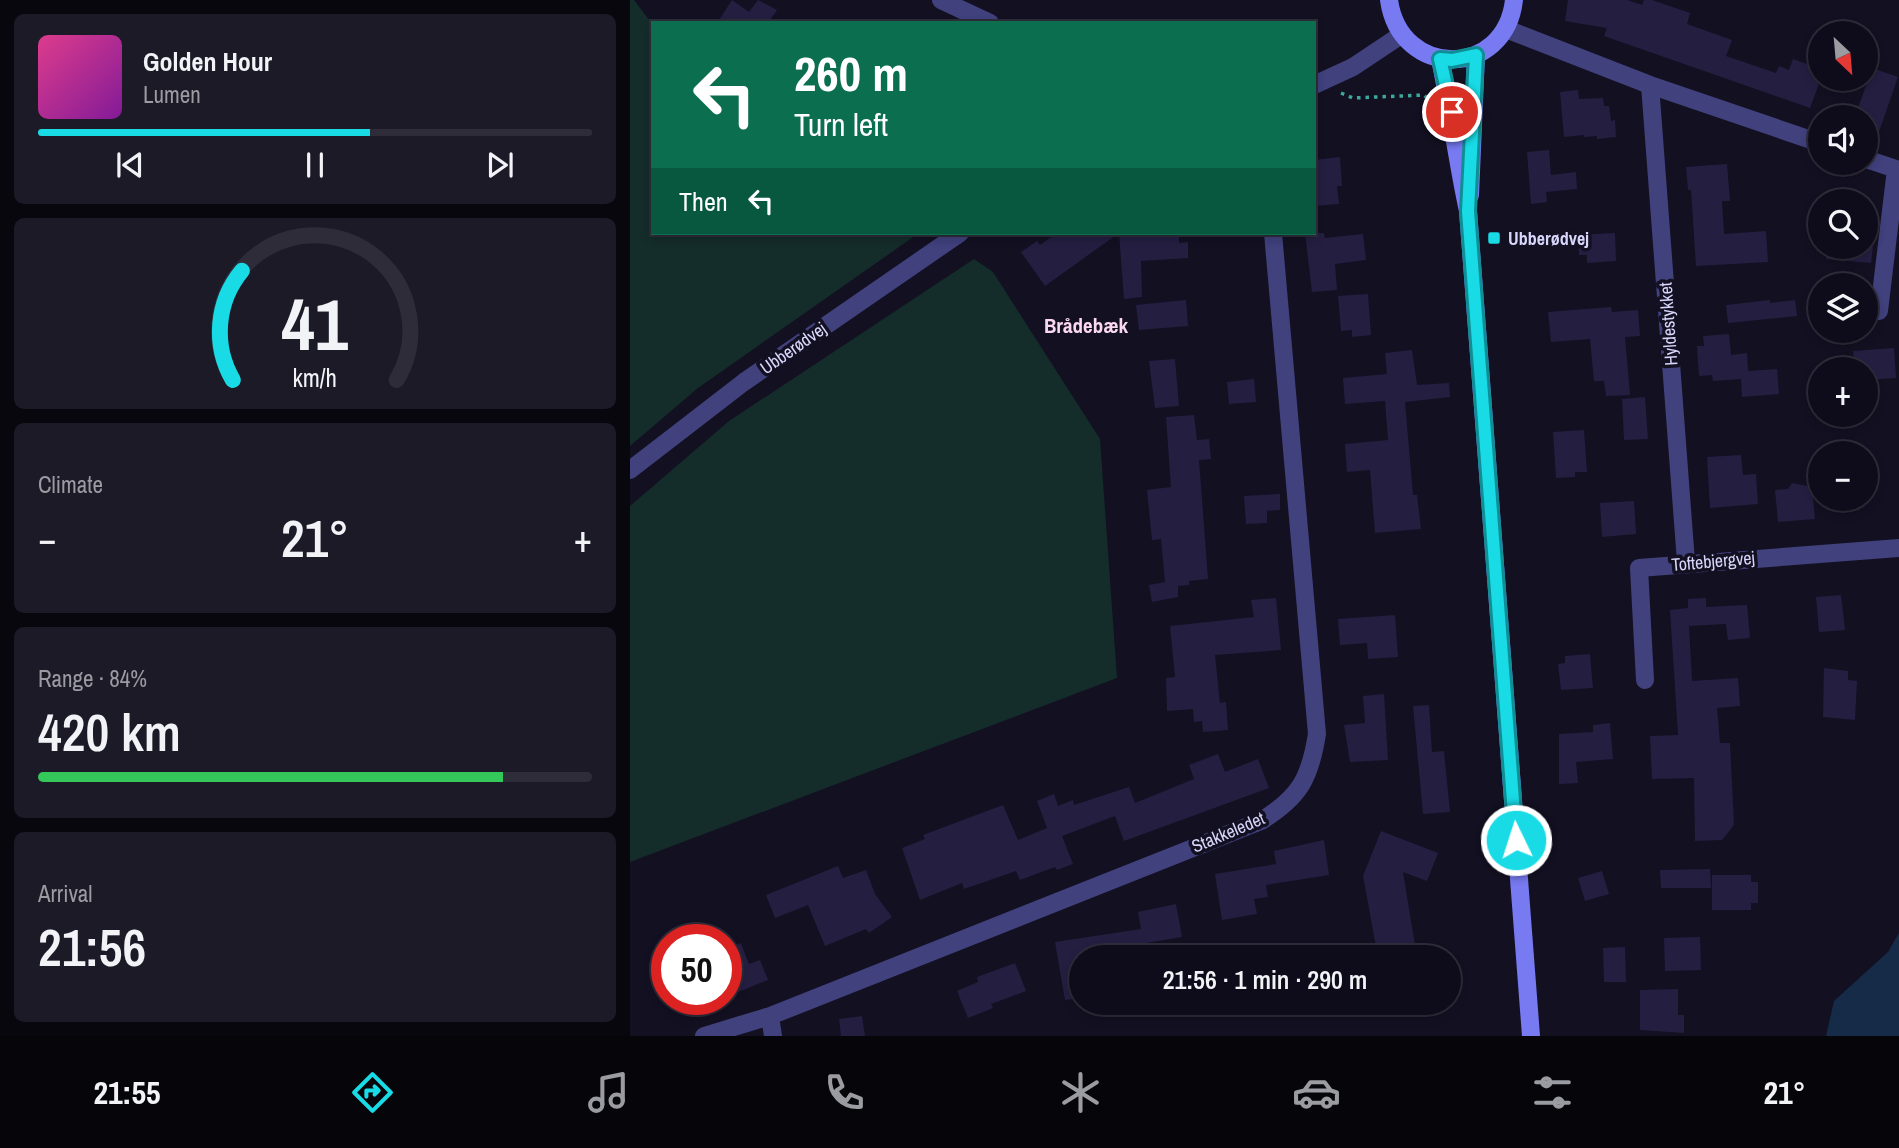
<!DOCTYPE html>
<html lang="en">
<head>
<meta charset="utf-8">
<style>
  :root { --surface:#0e0c1a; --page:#1c1a27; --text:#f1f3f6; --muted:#9b9ba2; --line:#2e2c39; --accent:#18dbe5 }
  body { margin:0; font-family:"Archivo Narrow",sans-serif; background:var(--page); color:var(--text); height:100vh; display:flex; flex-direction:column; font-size:26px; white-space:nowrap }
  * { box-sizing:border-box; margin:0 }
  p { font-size:23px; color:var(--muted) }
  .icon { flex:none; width:38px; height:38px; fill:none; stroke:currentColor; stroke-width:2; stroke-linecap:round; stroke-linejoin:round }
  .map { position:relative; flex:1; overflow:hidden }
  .drawer { display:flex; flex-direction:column; gap:14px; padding:14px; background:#08070e; width:630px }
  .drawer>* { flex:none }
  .hud { position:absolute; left:21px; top:21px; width:665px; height:214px; border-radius:0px; box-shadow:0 4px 10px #0003,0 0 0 2px var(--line); background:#0b6e4f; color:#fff; overflow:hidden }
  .needle { width:46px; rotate:154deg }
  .fabs { position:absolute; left:1178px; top:21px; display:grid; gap:14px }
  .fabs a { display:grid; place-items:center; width:70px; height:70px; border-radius:50%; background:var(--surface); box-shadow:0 4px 10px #0003,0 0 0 2px var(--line); font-size:35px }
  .speed { position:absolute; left:21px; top:924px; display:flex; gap:14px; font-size:35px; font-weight:700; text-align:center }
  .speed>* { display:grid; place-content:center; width:91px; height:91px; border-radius:50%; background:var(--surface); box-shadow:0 4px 10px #0003,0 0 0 2px var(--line); line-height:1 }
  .speed .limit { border:10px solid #d22; background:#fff; color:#111 }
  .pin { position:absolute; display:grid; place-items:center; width:60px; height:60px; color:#fff; margin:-30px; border:4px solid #fff; border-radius:50%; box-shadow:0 2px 7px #0007 }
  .me { position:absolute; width:77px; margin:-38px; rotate:356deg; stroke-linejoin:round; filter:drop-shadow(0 0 5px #0008) }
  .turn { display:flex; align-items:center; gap:24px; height:147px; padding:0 28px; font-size:32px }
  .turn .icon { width:91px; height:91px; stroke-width:2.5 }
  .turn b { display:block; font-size:49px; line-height:60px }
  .then { display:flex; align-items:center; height:66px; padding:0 28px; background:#0003; gap:14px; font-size:26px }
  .big { font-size:52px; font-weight:600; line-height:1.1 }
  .drawer .widget { flex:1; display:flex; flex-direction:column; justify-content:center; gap:10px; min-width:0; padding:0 24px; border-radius:10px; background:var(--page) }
  .drawer .dial { align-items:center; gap:0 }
  .dial svg { height:182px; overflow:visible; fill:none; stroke:var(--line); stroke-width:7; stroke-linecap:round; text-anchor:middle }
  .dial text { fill:var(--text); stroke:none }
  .song { display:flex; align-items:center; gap:21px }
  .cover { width:84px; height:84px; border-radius:10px; background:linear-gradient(135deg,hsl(330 70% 55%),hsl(290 70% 35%)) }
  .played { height:7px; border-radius:4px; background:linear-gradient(90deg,var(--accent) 60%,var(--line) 60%) }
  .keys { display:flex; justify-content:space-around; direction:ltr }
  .heat { display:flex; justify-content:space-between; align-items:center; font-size:38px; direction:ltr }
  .charge { height:10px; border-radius:5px; background:linear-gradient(90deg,#34c759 84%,var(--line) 0) }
  .trip { position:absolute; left:439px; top:945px; width:392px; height:70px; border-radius:35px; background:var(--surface); box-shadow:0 4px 10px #0003,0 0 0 2px var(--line); font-weight:600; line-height:70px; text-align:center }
  .tab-bar { display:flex; height:112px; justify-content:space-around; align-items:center; background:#06050a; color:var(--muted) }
  .tab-bar .icon { width:49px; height:49px }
  .tab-bar .active { color:var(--accent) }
  .tab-bar b { font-size:32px; color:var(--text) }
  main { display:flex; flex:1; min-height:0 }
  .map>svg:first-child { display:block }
  .green { fill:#142c2a }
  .water { fill:#152b48 }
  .building { fill:#241e41 }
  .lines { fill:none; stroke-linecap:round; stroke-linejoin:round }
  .path { stroke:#3baa9d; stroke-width:3.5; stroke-dasharray:3.5 5; stroke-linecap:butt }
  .street { stroke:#40417d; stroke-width:18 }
  .secondary { stroke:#777af1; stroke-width:18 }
  .route-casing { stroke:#108e95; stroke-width:18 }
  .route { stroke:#18dbe5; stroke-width:12 }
  .poi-dot { fill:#18dbe5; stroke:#131022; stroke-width:2.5 }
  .labels { text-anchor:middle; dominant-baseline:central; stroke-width:7; stroke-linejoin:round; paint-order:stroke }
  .poi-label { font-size:18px; font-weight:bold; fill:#d8d6fb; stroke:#131022; text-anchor:start }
  .street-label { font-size:18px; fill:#d8d6fb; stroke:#131022 }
  .quarter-label { font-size:21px; font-weight:bold; fill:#fbd8f0; stroke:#131022 }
</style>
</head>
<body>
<main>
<section class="drawer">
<div class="widget">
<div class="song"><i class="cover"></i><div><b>Golden Hour</b><p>Lumen</p></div></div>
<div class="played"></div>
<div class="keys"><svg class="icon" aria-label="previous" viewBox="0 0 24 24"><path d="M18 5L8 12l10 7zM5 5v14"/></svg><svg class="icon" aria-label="pause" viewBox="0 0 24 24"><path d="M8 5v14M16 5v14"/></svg><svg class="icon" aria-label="next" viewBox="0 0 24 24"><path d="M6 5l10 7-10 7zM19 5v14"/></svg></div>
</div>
<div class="widget dial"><svg viewBox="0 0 100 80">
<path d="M14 69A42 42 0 1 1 86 69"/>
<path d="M14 69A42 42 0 0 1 18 21" stroke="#18dbe5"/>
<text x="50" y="56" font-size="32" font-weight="700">41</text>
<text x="50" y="72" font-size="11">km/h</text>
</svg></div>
<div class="widget"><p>Climate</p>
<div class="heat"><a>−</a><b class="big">21°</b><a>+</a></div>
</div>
<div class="widget"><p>Range · 84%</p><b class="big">420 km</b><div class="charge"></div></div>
<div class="widget"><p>Arrival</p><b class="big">21:56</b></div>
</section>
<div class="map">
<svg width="1269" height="1036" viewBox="0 0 1269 1036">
  <rect width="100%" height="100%" fill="#131022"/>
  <!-- green -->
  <path class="green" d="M 0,0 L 4,0 L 23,25 L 23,233 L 289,233 L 68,388 L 0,446 Z
    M 344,259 L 363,272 L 470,439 L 487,678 L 0,862 L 0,506 L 99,421 Z"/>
  <!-- water -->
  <path class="water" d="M 1269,933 L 1269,1036 L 1196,1036 L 1204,1001 L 1258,952 Z"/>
  <!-- building -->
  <path class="building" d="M 102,0 L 119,12 L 128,0 L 147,10 L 138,23 L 87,23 Z
    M 938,0 L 997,0 L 1012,5 L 1014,0 L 1022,0 L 1060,13 L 1057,24 L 1102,40 L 1096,56 L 1146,73 L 1149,66 L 1159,70 L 1163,59 L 1188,68 L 1185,79 L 1190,81 L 1180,108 L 974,36 L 977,28 L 935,21 Z
    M 1242,68 L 1268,77 L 1243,149 L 1236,148 L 1236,117 L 1225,117 Z
    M 948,90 L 949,99 L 973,98 L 974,106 L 979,106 L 981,121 L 985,120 L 986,137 L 967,139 L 967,136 L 954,137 L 954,135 L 934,137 L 930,92 Z
    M 919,150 L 921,175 L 946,172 L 947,189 L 916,192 L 917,202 L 901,204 L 897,152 Z
    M 710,157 L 712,186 L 707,186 L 709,204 L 684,206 L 684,160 Z
    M 1097,164 L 1100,201 L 1092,201 L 1094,234 L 1136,231 L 1138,262 L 1066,266 L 1061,190 L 1058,190 L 1056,167 Z
    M 427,233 L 489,233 L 415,286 L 391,252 L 407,241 L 410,245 Z
    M 489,233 L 538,233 L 538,237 L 549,236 L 549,243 L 558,242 L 558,258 L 511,261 L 512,297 L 494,299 Z
    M 675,233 L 694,233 L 695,238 L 733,234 L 736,260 L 705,264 L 707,290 L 682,292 Z
    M 985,233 L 986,261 L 957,263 L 957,255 L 949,255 L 948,235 Z
    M 1196,247 L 1243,247 L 1241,263 L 1196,259 Z
    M 738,294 L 741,335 L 722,337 L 722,330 L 711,331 L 708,296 Z
    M 556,300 L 558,326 L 509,330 L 506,305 Z
    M 1140,300 L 1140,303 L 1165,300 L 1167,316 L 1098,323 L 1096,305 Z
    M 981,307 L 982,312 L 1008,310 L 1010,336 L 995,337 L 1000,395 L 976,396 L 974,381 L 964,381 L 960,339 L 921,342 L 918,312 Z
    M 1099,334 L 1101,355 L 1117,353 L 1118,371 L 1147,369 L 1149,394 L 1112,397 L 1111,379 L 1083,381 L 1082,375 L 1069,376 L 1067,346 L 1074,346 L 1073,336 Z
    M 1264,348 L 1266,378 L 1236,380 L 1236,369 L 1225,369 L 1223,351 Z
    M 782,350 L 787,385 L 819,383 L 820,397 L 775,402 L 783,495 L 787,495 L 791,529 L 745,533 L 740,470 L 717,472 L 715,444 L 758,440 L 755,401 L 715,404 L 713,378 L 757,374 L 755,353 Z
    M 545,359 L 549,406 L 525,408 L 519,361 Z
    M 624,379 L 626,402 L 599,404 L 597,382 Z
    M 1015,397 L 1018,439 L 994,440 L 992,399 Z
    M 564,415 L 567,440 L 579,439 L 581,459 L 569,460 L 578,579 L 559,581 L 559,585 L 548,586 L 548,597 L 522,602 L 519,585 L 535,582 L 531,539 L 522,540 L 517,490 L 541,487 L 536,417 Z
    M 954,430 L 957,472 L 945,472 L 945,477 L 926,478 L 923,432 Z
    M 1111,455 L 1113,475 L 1126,474 L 1128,504 L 1080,508 L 1077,457 Z
    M 1162,483 L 1182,487 L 1185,519 L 1148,522 L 1145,490 L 1158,489 Z
    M 650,494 L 650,510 L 637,511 L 637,523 L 616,524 L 614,496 Z
    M 1004,501 L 1006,534 L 972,537 L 970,503 Z
    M 1211,595 L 1215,630 L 1189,632 L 1186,597 Z
    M 646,598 L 651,650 L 585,655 L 590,703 L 596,702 L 598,730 L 573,732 L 572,721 L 564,722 L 563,709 L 537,711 L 536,678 L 545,677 L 540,626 L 624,617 L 621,600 Z
    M 1076,598 L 1076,607 L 1117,605 L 1120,638 L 1098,640 L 1096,624 L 1059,626 L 1062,681 L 1108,678 L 1110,706 L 1087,708 L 1090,743 L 1100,743 L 1104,825 L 1092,840 L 1065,841 L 1064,778 L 1022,779 L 1020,736 L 1048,735 L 1040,610 L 1058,608 L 1058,599 Z
    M 765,615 L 768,657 L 738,659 L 737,643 L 710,645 L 708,619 Z
    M 960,654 L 963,688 L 931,690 L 928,664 L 935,663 L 935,656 Z
    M 1194,668 L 1218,671 L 1218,680 L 1227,681 L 1225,720 L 1193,717 Z
    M 754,694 L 758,760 L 720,762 L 714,725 L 735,723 L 733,696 Z
    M 799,705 L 802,752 L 814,751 L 820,812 L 793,814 L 783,706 Z
    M 980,723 L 983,759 L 946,762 L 948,783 L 929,784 L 929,734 L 963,732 L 963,725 Z
    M 588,754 L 595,772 L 628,759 L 639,788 L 494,841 L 485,816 L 432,836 L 443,864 L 427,870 L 425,867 L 390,880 L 386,871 L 334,889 L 332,883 L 290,900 L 272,848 L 295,839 L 293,835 L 373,805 L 388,840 L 417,828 L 407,801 L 424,794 L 428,806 L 443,800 L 444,805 L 499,787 L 505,803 L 564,779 L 559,765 Z
    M 751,831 L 808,853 L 797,881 L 773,872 L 785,945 L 747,952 L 733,876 Z
    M 694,840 L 699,875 L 636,885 L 638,897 L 624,899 L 627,914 L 592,920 L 585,874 L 646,864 L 644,851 Z
    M 208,866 L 213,878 L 236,870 L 245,894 L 262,917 L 239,933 L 236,929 L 195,946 L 178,905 L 145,918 L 136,895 Z
    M 1080,869 L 1081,888 L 1031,888 L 1030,870 Z
    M 972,871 L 979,894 L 955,901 L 948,878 Z
    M 1082,875 L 1121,875 L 1121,882 L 1128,882 L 1128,903 L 1121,903 L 1121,910 L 1082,910 Z
    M 546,904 L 552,937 L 499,946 L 500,957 L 452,957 L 452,998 L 435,1000 L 425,942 L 511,929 L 508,912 Z
    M 1070,937 L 1071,970 L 1035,971 L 1034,938 Z
    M 111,943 L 119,964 L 130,960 L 138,980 L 108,992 L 96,965 L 96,949 Z
    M 995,947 L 996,982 L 974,982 L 973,948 Z
    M 385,963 L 396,991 L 361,1004 L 363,1008 L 338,1018 L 327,991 L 348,982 L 347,977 Z
    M 1048,989 L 1048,1015 L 1054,1015 L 1054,1033 L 1010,1030 L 1010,990 Z
    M 232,1016 L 235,1036 L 211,1036 L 209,1019 Z"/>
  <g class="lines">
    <!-- path -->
    <path class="path" d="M 711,93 L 723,98 L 794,95 L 798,99"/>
    <!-- street -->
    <path class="street" d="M 311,0 L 360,23
      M 876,29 L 1020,85 L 1190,143
      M 684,85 L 723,67 L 771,35
      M 1020,85 L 1056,562
      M 1236,159 L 1266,169 L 1249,311
      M 0,470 L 114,382 L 330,233
      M 1015,680 L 1009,568 L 1269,548
      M 140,1016 L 143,1036
      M 74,1036 L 140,1016 L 631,821 C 670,797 680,778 687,734 L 643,233"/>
    <!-- secondary -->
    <path class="secondary" d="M 759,0 C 770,79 875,79 884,0
      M 810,59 C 821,110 827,161 838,211 L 901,1036
      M 840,195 L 846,55"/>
  </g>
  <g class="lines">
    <!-- route casing -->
    <g class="route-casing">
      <path id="route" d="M 822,112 L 810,59 L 822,60 L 846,55 L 838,211 L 886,840"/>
    </g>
    <!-- route -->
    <use href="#route" class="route"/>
  </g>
  <!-- markers -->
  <rect class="poi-dot" x="857" y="231" width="14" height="14" rx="3.5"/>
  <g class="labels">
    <!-- poi labels -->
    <g class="poi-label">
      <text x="878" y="238">Ubberødvej</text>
    </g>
    <!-- street labels -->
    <g class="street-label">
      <text transform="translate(1038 324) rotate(-94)">Hyldestykket</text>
      <text transform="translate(163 348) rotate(-35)">Ubberødvej</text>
      <text transform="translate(1083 561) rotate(-5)">Toftebjergvej</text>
      <text transform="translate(598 832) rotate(-23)">Stakkeledet</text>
    </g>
    <!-- quarter labels -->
    <g class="quarter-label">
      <text x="456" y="325">Brådebæk</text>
    </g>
  </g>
</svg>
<div class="fabs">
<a><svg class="needle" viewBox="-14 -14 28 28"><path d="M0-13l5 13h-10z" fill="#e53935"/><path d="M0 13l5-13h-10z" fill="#9b9ba2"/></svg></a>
<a><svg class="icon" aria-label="sound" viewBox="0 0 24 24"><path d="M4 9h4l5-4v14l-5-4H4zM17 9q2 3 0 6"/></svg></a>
<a><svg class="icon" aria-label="search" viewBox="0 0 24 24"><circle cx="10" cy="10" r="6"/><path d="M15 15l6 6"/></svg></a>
<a><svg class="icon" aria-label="layers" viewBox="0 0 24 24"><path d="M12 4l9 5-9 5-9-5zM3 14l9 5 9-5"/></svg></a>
<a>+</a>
<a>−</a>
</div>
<div class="speed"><div class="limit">50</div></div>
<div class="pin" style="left:822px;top:112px;background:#d93025"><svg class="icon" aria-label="arrive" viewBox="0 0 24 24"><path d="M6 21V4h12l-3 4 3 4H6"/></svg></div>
<svg class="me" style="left:886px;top:840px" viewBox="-20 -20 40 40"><circle r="17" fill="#18dbe5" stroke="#fff" stroke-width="3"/><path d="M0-11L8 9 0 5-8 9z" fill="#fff"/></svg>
<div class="trip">21:56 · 1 min · 290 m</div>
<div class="hud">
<div class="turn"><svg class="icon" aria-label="left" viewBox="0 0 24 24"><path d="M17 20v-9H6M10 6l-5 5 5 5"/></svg><div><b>260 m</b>Turn left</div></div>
<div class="then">Then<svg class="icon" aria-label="left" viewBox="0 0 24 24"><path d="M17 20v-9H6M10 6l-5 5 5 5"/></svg></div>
</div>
</div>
</main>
<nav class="tab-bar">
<b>21:55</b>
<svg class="icon active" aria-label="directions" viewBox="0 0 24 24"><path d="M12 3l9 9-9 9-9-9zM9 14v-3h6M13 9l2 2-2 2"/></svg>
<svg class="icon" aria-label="music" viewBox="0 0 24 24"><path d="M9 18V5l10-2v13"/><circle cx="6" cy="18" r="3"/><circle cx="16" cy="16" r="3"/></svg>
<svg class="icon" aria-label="phone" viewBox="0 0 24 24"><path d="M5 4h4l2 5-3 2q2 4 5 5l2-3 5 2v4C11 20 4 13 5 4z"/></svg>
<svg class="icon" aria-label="climate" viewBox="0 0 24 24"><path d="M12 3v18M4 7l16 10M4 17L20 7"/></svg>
<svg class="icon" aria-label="car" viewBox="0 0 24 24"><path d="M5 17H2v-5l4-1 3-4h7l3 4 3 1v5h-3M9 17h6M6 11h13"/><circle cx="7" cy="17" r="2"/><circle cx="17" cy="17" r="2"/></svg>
<svg class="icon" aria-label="filters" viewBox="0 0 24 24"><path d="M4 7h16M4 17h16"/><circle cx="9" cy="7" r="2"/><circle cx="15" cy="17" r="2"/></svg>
<b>21°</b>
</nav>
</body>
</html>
